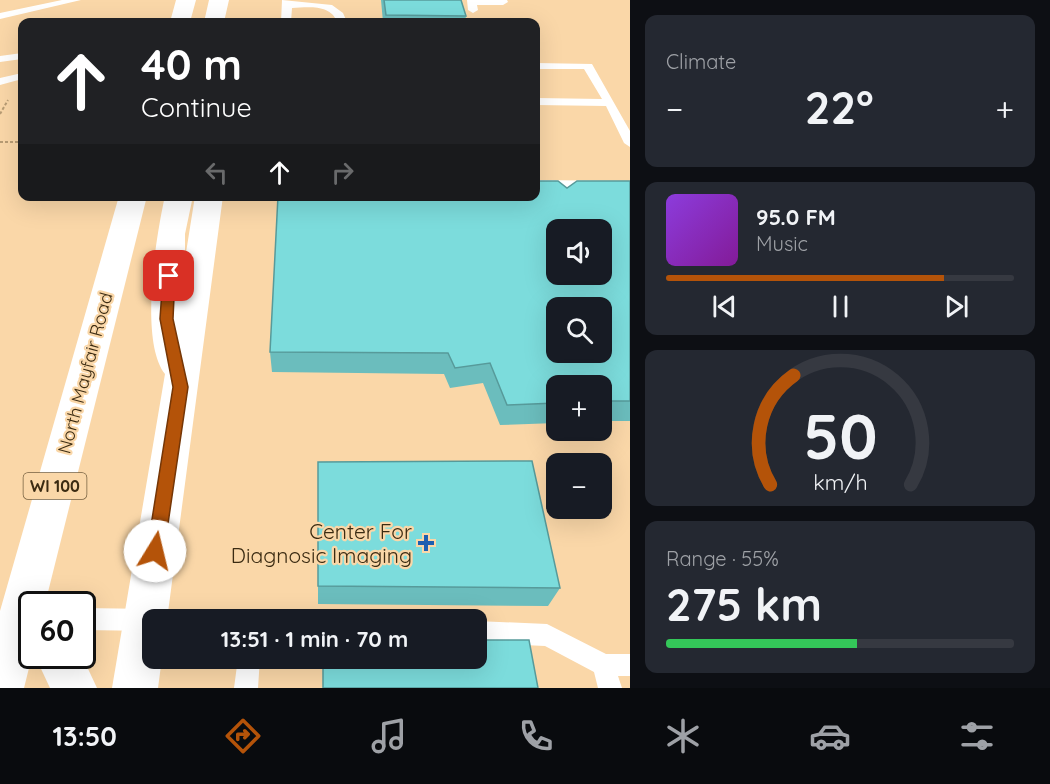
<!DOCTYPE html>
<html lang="en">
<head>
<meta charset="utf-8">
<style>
  :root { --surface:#171b24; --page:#242831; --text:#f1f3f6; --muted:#9ea1a6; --line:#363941; --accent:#b45309 }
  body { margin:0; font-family:Quicksand,sans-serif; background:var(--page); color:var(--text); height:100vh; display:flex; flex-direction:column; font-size:22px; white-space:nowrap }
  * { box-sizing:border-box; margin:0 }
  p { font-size:20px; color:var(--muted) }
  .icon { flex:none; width:33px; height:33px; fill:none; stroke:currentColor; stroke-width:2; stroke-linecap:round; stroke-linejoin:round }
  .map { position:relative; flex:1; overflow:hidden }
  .panel { display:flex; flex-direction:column; gap:15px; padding:15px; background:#0d0f14; width:420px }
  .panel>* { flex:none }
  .guide { position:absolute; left:18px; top:18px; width:522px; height:183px; border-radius:12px; box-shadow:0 6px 24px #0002; background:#202124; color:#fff; overflow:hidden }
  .tools { position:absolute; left:546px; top:219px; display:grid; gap:12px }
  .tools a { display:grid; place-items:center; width:66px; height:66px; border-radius:12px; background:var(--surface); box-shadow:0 6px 24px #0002; font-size:30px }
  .speed { position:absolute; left:18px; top:591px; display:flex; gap:12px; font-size:30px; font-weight:700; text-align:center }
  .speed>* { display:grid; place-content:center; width:78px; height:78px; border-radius:50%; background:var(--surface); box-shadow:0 6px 24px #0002; line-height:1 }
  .speed .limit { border:3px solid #111; border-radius:9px; background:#fff; color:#111 }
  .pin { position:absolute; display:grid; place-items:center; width:51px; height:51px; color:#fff; margin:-26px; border-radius:12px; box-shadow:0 3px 9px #0006 }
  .me { position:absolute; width:66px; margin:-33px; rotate:9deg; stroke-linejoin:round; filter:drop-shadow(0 0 4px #0008) }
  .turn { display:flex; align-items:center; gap:21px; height:126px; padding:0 24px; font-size:27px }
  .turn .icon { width:78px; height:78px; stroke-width:2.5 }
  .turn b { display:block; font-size:42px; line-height:51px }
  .lanes { display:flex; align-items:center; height:57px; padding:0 24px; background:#0003; justify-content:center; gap:30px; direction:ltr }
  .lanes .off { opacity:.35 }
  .big { font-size:45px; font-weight:700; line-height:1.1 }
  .panel .widget { flex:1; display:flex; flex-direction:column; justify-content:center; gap:9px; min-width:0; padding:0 21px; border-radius:12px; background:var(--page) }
  .panel .dial { align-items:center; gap:0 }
  .dial svg { height:156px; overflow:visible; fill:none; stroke:var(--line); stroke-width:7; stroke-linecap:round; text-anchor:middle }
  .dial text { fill:var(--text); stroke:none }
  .song { display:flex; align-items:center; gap:18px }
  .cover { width:72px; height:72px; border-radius:9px; background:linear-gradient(135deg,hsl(270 70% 55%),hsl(290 70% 35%)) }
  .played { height:6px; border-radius:3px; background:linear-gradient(90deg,var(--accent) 80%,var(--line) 80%) }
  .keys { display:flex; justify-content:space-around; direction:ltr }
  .heat { display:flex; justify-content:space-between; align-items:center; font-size:33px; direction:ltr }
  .charge { height:9px; border-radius:4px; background:linear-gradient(90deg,#34c759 55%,var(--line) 0) }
  .trip { position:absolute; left:142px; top:609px; width:345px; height:60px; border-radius:12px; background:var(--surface); box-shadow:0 6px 24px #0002; font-weight:700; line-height:60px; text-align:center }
  .tab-bar { display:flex; height:96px; justify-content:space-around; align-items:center; background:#090b0e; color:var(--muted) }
  .tab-bar .icon { width:42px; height:42px }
  .tab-bar .selected { color:var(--accent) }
  .tab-bar b { font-size:27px; color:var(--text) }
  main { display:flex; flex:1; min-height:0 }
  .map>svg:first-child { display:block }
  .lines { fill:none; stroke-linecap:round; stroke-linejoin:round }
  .path { stroke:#b89c74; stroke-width:2; stroke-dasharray:3 2; stroke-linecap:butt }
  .service { fill:#fff; fill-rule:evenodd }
  .primary { fill:#fff; fill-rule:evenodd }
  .wall { fill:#6bbdbd }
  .building { fill:#7cdcdc; stroke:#579a9a; stroke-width:1.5; fill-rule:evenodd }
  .route { fill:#b45309; stroke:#753606; stroke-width:1.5 }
  .poi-dot { fill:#1d5fb0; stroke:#fad7a8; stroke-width:2 }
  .labels { text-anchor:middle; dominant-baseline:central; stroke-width:4.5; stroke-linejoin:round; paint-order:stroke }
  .shield { fill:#fad7a8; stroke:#745f3f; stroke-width:1.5 }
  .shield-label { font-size:16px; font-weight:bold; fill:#3b2b12 }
  .street-label { font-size:18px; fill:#3b2b12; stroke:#fad7a8 }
  .near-poi-label { font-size:21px; fill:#3b2b12; stroke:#fad7a8; text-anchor:end }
</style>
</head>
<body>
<main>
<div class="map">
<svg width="630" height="688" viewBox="0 0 630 688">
  <rect width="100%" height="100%" fill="#fad7a8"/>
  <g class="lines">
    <!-- path -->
    <path class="path" d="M 0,114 L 8,100
      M 0,142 L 22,142"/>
    <!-- service -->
    <path class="service" d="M 62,0 L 81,0 L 0,19 L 0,13 Z
      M 282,0 L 332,5 L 343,13 L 347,22 L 337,22 C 331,4 308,7 292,8 L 291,22 L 281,22 Z
      M 467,0 L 507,0 L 508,2 L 503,5 L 477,5 L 478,10 L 473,13 L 468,10 Z
      M 22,53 L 22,59 L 0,62 L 0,56 Z
      M 536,63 L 592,64 L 630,131 L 630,147 L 624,143 L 606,106 L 536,105 L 536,98 L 602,99 L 584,69 L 536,69 Z
      M 22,73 L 22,79 L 0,85 L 0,78 Z
      M 536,180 L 630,181 L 630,189 L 536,188 Z
      M 82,608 L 153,609 L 161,612 L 164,620 L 153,620 L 153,631 L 82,630 Z
      M 477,621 L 547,624 L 606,654 L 630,654 L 630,676 L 618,676 L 622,688 L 598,688 L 594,672 L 545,646 L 477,643 Z
      M 238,658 L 260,658 L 258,688 L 234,688 Z"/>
    <!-- primary -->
    <path class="primary" d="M 176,0 L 196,0 L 190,22 L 170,22 Z
      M 209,0 L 229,0 L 224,22 L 204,22 Z
      M 119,196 L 147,196 L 45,604 L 32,604 L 32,656 L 24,688 L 0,688 L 0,611 Z
      M 165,196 L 193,196 L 185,234 L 185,259 L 195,196 L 223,196 L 167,620 L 153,620 L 153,658 L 162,658 L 158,688 L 112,688 L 165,374 C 139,341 156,236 165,196 Z
      M 35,656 L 82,656 L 97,688 L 50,688 Z"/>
  </g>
  <!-- wall -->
  <path class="wall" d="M 381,0 L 461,0 L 466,16 L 465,22 L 383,22 Z
    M 630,181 L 630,421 L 602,421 L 602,386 L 556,386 L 556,423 L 500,425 L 483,383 L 450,388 L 444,374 L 272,372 L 270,352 L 567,188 Z
    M 318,462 L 560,588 L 548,606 L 318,604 Z"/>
  <!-- building -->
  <path class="building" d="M 384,0 L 461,0 L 466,16 L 386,15 Z
    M 536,181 L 558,181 L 567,188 L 577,181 L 630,181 L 630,401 L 602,401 L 602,386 L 556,386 L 556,403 L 507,405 L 490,363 L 455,368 L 448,353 L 270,352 L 278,196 L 536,196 ZM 556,230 L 602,230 L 602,274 L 556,274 ZM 556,308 L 602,308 L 602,352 L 556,352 Z
    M 532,461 L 560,588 L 318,586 L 318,462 Z
    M 477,640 L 529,640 L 538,688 L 323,688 L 323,658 L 477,658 Z"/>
  <!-- route -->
  <path class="route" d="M 169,272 L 175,276 L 173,319 L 188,387 L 164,551 L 161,556 L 155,559 L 149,556 L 147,551 L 173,387 L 160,319 L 163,276 Z"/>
  <!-- markers -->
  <path class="poi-dot" d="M423 534h6v6h6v6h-6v6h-6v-6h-6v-6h6z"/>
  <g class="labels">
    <!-- shield labels -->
    <rect class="shield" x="23.5" y="473" width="63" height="26" rx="4.5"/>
    <g class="shield-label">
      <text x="55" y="486">WI 100</text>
    </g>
    <!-- street labels -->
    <g class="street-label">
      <text transform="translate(85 373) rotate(-75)">North Mayfair Road</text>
    </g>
    <!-- near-poi labels -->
    <g class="near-poi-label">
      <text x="412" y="531">Center For<tspan x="412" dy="24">Diagnosic Imaging</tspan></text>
    </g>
  </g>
</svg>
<div class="tools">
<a><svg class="icon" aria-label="sound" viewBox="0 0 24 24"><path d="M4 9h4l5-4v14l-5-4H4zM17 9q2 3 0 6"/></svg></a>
<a><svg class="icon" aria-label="search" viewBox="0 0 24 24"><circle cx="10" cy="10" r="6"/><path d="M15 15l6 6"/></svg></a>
<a>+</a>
<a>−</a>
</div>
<div class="speed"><div class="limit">60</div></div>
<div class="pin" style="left:169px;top:276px;background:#d93025"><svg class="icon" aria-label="arrive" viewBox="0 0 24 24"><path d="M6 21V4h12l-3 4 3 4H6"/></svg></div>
<svg class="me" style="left:155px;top:551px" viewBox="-20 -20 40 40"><circle r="19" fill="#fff"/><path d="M0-13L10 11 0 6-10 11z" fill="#b45309"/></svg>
<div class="trip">13:51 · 1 min · 70 m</div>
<div class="guide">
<div class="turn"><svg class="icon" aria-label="ahead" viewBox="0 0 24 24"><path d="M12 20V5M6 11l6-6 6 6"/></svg><div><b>40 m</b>Continue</div></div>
<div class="lanes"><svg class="icon off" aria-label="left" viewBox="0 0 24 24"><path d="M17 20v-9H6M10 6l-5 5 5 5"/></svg><svg class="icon" aria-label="ahead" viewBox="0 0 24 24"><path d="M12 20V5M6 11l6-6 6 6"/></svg><svg class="icon off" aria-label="right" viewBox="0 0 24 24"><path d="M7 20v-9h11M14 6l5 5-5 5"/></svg></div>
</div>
</div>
<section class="panel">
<div class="widget"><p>Climate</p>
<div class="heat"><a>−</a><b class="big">22°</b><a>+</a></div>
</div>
<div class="widget">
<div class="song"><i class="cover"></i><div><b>95.0 FM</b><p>Music</p></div></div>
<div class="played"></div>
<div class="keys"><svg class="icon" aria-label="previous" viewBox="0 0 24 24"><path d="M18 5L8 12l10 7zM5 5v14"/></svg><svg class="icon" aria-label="pause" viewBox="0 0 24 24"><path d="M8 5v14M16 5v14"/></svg><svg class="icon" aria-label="next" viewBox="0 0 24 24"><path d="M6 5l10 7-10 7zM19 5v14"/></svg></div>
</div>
<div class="widget dial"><svg viewBox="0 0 100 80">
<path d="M14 69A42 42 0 1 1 86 69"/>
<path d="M14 69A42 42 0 0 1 26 13" stroke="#b45309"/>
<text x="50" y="56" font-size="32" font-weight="700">50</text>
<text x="50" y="72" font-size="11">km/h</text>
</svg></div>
<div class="widget"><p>Range · 55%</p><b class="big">275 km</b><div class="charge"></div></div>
</section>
</main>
<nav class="tab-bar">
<b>13:50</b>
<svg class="icon selected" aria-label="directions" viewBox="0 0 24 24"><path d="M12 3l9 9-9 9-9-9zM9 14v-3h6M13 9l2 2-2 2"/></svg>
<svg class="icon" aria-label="music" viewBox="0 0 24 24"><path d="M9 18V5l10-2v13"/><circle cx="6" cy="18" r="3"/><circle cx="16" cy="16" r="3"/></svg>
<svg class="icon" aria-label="phone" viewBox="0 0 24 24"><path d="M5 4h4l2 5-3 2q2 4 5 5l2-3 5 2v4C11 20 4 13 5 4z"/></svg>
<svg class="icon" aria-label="climate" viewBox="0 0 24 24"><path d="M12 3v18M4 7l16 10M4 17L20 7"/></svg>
<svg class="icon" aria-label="car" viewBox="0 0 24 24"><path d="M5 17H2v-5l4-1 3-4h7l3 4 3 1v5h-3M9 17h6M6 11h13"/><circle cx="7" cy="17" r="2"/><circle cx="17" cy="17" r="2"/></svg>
<svg class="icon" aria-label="filters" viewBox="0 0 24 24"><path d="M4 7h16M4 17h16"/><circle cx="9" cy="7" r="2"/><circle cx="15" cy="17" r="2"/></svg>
</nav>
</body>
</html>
